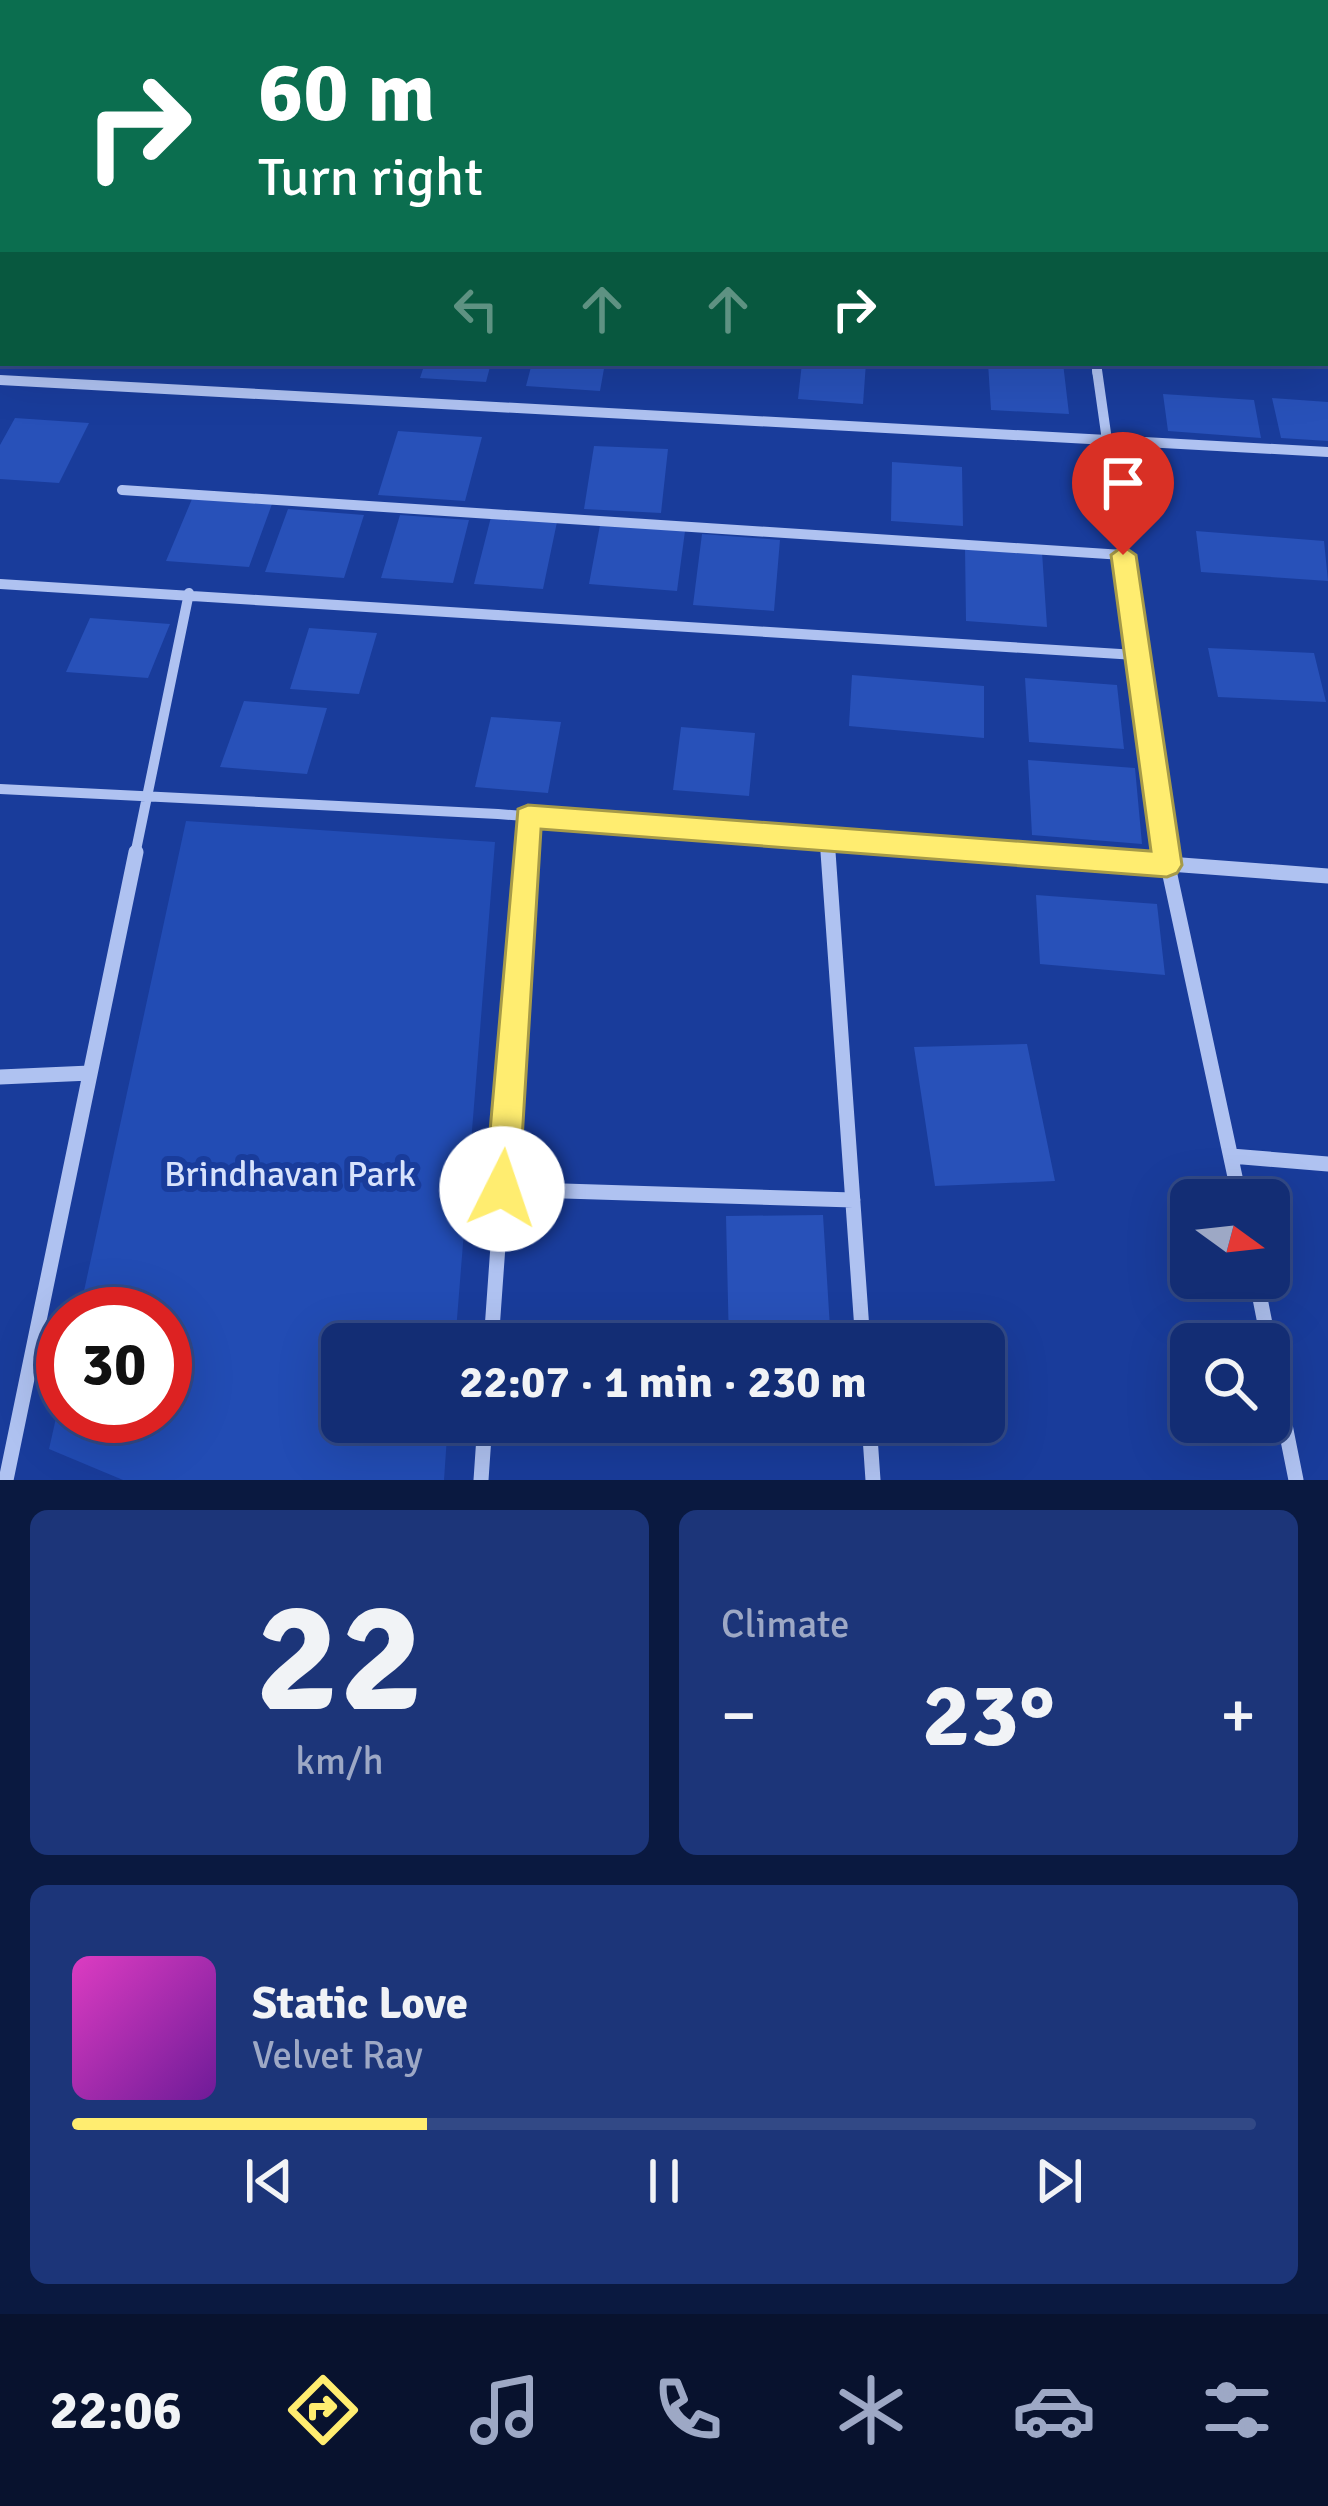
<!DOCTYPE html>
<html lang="en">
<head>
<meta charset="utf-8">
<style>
  :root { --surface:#132d74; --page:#1c3579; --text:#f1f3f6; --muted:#9da8c5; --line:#324986; --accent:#ffed70 }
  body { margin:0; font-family:Signika,sans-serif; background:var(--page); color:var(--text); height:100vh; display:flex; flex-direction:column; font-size:45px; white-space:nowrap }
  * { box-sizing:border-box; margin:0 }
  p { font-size:39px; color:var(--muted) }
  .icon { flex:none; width:66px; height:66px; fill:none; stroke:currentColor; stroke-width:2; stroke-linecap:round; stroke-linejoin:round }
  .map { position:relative; height:1480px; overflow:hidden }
  .side { display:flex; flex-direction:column; gap:30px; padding:30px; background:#0a1940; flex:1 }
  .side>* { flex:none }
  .guide { position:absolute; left:0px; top:0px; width:1329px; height:366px; box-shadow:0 12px 48px #0002,0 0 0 3px var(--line); background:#0b6e4f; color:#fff; overflow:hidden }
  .needle { width:78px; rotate:105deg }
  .buttons { position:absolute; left:1170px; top:1179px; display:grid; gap:24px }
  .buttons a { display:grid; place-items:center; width:120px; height:120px; border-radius:18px; background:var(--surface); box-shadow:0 12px 48px #0002,0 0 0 3px var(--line); font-size:60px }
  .speed { position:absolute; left:36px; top:1287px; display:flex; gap:24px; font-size:60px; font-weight:700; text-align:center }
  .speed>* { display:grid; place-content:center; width:156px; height:156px; border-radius:50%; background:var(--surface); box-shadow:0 12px 48px #0002,0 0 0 3px var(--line); line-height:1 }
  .speed .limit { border:18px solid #d22; background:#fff; color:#111 }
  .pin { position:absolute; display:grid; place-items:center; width:102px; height:102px; color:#fff; margin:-123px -51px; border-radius:50% 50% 50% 0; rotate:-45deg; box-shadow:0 0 12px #0007 }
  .pin .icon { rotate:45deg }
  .me { position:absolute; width:132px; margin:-66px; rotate:4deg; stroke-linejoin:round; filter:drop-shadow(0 0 9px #0008) }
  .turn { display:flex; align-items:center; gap:42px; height:252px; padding:0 60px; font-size:54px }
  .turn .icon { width:156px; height:156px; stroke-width:2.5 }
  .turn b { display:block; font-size:84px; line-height:102px }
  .lanes { display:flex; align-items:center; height:114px; padding:0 60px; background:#0003; justify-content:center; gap:60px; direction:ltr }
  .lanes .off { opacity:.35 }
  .big { font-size:90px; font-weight:700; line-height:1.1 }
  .side .card { flex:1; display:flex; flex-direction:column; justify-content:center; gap:18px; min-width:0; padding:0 42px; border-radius:18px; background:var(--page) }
  .side .dial { align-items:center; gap:0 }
  .dial b { font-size:156px; line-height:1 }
  .song { display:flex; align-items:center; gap:36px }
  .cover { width:144px; height:144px; border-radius:18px; background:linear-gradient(135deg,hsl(310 70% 55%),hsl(280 70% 35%)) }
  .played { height:12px; border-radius:6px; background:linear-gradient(90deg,var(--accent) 30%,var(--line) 30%) }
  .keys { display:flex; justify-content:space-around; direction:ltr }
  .heat { display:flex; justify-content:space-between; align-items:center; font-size:66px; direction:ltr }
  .side .tiles { flex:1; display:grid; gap:30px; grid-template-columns:1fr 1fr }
  .card:last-child { grid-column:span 2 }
  .trip { position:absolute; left:321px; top:1323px; width:684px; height:120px; border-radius:18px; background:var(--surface); box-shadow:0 12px 48px #0002,0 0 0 3px var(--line); font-weight:700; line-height:120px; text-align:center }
  .tabs { display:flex; height:192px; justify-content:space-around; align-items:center; background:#08122e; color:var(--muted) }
  .tabs .icon { width:84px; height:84px }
  .tabs .on { color:var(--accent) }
  .tabs b { font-size:54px; color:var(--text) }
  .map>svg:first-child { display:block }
  .green { fill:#224cb4 }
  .building { fill:#2851b9 }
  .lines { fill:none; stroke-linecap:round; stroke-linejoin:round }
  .street-far2 { stroke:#afc2f1; stroke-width:9 }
  .street-far1 { stroke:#afc2f1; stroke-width:10 }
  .street { stroke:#afc2f1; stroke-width:15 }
  .route { fill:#ffed70; stroke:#a69a49; stroke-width:3 }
  .labels { text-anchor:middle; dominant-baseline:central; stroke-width:12; stroke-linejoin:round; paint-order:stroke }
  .near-park-label { font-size:36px; fill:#d7e2fc; stroke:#193c9b }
</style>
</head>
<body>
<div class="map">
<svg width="1328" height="1480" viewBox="0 0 1328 1480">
  <rect width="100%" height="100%" fill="#193c9b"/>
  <!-- green -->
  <path class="green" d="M 186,821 L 495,842 L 455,1344 L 342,1344 L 342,1422 L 448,1422 L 444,1480 L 123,1480 L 49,1449 L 63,1387 L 63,1416 L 165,1416 L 165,1314 L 79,1314 Z"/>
  <!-- building -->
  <path class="building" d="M 425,363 L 491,363 L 486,382 L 420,378 Z
    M 532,363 L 605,363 L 600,391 L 526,386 Z
    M 802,363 L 866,363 L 863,404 L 798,399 Z
    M 988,363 L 1063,363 L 1069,414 L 991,410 Z
    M 1163,394 L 1254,400 L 1261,438 L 1168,431 Z
    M 1272,398 L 1328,402 L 1328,441 L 1281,438 Z
    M 15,418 L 89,423 L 59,483 L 0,479 L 0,445 Z
    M 398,431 L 482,437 L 465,501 L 378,495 Z
    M 594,446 L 668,449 L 661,513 L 584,509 Z
    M 892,462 L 962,467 L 963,526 L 891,521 Z
    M 192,499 L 272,504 L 249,567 L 166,561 Z
    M 288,509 L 364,515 L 344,578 L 265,572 Z
    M 400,515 L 469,520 L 453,583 L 381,578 Z
    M 491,517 L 557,522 L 543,589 L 474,584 Z
    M 600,525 L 685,531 L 677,591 L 589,584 Z
    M 1196,531 L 1324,541 L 1328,581 L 1201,572 Z
    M 702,534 L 780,540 L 774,611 L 693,605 Z
    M 965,547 L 1042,552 L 1047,627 L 966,621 Z
    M 90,618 L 170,624 L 148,678 L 66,672 Z
    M 309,628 L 377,633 L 359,694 L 290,689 Z
    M 1208,648 L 1314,653 L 1326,702 L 1218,697 Z
    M 852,675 L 984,686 L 984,738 L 849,726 Z
    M 1025,678 L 1117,685 L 1124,749 L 1029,742 Z
    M 244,701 L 327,708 L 307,774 L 220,767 Z
    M 491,717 L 561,722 L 548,793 L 475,787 Z
    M 681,727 L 755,733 L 749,796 L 673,790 Z
    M 1028,760 L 1135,768 L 1142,844 L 1032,835 Z
    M 1036,895 L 1157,904 L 1165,975 L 1040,964 Z
    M 1027,1044 L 1055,1181 L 935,1186 L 914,1047 Z
    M 823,1215 L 831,1344 L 729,1344 L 726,1216 Z"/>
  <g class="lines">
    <!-- street-far2 -->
    <path class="street-far2" d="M 1008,0 L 1050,3
      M 1326,210 L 1328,216
      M 1096,363 L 1097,373"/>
    <!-- street-far1 -->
    <path class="street-far1" d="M 1097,370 L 1166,855
      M 0,380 L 1328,452
      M 122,490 L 1123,555
      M 0,584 L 1136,655
      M 0,789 L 498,814 L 1049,855
      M 827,836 L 828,855
      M 135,855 L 189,593
      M 525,855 L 528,817"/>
    <!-- street -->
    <path class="street" d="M 828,852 L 863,1344
      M 1010,852 L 1328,876
      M 1165,852 L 1240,1200
      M 0,1077 L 90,1073
      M 1231,1156 L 1328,1164
      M 502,1189 L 853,1200
      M 1256,1278 L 1269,1344
      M 491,1344 L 526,852
      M 1269,1345 L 1296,1480
      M 869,1422 L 873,1480
      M 6,1480 L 136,852
      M 481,1480 L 485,1422"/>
  </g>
  <!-- route -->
  <path class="route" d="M 1123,546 L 1136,555 L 1182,865 L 1177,873 L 1167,877 L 541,829 L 519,1189 L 514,1200 L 502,1205 L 490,1200 L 485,1189 L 518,809 L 528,805 L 1151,851 L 1111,555 Z"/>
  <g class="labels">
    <!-- near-park labels -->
    <g class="near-park-label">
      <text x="290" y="1174">Brindhavan Park</text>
    </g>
  </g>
</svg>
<div class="buttons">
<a><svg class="needle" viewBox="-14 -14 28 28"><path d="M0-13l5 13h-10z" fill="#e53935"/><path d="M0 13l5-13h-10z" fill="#9da8c5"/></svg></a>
<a><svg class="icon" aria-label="search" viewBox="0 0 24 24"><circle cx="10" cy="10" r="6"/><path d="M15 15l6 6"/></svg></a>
</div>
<div class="speed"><div class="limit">30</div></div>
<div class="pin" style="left:1123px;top:555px;background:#d93025"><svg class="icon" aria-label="arrive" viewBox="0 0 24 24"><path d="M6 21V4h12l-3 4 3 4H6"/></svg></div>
<svg class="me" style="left:502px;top:1189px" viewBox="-20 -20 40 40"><circle r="19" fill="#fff"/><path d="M0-13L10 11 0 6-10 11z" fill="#ffed70"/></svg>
<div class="trip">22:07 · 1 min · 230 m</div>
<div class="guide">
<div class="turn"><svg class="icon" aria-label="right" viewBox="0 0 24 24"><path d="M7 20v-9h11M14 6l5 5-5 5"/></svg><div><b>60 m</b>Turn right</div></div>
<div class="lanes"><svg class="icon off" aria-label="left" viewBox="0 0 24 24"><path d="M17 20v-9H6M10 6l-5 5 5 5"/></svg><svg class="icon off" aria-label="ahead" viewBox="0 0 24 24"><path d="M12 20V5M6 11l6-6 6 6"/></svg><svg class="icon off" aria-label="ahead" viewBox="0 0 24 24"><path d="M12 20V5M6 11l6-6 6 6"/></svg><svg class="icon" aria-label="right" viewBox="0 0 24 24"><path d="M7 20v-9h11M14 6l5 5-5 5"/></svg></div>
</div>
</div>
<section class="side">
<div class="tiles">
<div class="card dial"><b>22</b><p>km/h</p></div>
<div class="card"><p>Climate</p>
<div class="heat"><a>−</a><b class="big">23°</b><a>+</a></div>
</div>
<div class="card">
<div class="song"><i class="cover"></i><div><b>Static Love</b><p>Velvet Ray</p></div></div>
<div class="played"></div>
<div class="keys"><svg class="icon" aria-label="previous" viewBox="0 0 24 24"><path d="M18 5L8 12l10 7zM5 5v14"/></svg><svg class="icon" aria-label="pause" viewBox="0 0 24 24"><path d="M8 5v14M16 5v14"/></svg><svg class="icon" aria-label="next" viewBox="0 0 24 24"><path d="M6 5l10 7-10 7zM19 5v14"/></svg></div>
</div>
</div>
</section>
<nav class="tabs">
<b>22:06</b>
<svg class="icon on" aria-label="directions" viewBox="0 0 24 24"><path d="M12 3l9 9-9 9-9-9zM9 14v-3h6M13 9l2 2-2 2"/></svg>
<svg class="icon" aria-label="music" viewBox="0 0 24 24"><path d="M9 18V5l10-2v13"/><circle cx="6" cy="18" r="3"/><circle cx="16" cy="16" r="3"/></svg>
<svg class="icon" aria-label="phone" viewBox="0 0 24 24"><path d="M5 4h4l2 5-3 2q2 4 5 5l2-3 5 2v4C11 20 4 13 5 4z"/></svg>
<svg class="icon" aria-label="climate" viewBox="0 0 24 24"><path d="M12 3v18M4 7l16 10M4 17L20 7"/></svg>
<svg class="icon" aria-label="car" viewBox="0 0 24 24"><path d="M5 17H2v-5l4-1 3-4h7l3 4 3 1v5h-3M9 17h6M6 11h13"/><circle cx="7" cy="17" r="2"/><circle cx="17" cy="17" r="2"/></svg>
<svg class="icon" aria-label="filters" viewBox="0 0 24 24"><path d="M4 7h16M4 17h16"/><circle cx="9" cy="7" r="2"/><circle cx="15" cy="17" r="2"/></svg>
</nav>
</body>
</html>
